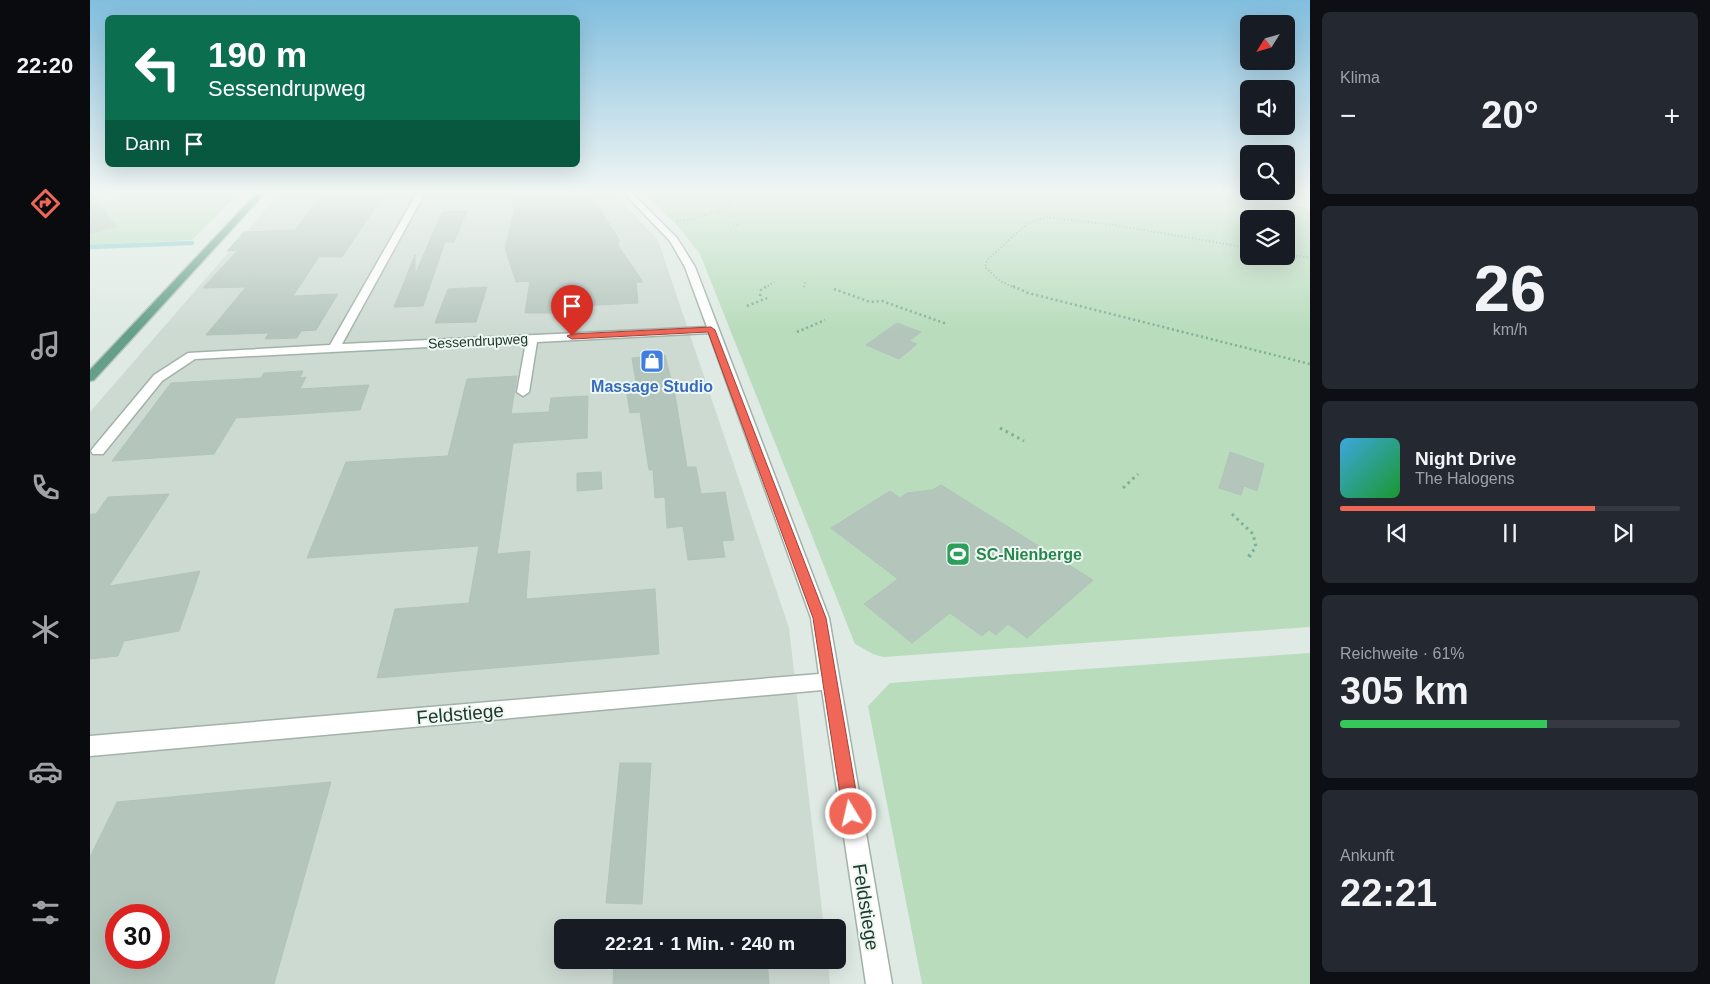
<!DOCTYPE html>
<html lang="de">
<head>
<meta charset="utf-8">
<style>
  :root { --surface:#171b24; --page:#242831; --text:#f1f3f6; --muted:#9ea1a6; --line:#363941; --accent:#f16757 }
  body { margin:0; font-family:Helvetica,sans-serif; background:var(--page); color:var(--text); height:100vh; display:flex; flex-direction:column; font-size:19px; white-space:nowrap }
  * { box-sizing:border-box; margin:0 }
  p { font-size:16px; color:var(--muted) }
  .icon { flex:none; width:28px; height:28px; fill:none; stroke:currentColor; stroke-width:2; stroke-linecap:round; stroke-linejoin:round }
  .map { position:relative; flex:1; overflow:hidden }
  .details { display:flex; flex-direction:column; gap:12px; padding:12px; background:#0d0f14; width:400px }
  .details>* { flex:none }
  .hud { position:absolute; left:15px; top:15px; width:475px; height:152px; border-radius:8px; box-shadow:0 5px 20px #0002; background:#0b6e4f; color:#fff; overflow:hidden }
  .needle { width:32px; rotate:233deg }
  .fabs { position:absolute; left:1150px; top:15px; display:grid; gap:10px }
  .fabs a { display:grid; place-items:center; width:55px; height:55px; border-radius:8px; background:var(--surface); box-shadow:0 5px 20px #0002; font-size:25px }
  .speed { position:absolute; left:15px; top:904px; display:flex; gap:10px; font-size:25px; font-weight:700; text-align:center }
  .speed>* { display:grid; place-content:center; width:65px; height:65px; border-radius:50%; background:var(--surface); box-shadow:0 5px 20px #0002; line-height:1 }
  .speed .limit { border:8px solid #d22; background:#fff; color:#111 }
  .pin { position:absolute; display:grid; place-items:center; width:42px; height:42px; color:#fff; margin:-51px -21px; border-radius:50% 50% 50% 0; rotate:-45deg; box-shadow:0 0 5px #0007 }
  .pin .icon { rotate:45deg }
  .me { position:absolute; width:55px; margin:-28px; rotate:351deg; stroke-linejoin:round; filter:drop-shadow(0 0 4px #0008) }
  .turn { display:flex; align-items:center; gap:18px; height:105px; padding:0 20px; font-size:22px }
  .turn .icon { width:65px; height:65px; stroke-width:2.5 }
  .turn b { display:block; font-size:35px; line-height:42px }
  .then { display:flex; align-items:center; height:48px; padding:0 20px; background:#0003; gap:10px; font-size:19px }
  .big { font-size:38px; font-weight:700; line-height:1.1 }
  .details .card { flex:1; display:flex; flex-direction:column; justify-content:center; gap:8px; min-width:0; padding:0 18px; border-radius:8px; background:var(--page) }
  .details .dial { align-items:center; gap:0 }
  .dial b { font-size:65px; line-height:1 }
  .song { display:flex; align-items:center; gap:15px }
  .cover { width:60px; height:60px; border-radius:8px; background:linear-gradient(135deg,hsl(200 70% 55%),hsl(130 70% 35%)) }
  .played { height:5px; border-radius:2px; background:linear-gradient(90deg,var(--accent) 75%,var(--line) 75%) }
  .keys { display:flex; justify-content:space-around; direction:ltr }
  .heat { display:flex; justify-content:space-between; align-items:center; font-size:28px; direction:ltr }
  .charge { height:8px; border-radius:4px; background:linear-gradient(90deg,#34c759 61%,var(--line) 0) }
  .trip { position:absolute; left:464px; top:919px; width:292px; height:50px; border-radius:8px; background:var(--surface); box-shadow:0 5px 20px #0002; font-weight:700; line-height:50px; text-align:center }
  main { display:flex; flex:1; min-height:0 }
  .tab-bar { display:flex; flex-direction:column; width:90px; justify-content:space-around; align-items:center; background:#090b0e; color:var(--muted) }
  .tab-bar .icon { width:35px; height:35px }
  .tab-bar .current { color:var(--accent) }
  .tab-bar b { font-size:22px; color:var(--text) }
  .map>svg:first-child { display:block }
  .built { fill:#cddad2; fill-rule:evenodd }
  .green { fill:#b8dcbc; fill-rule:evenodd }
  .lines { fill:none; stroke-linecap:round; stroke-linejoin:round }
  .stream { stroke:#87cecf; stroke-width:4.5 }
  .building { fill:#b4c5bc; stroke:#b2c4ba; fill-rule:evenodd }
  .minor-casing { stroke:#a2b2aa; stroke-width:3 }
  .major-casing { stroke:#bcc4c1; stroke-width:3 }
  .path-far3 { stroke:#7fae99; stroke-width:2; stroke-dasharray:1 2.5; stroke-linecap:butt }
  .path-far2 { stroke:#7fae99; stroke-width:2.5; stroke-dasharray:2 3; stroke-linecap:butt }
  .path-far1 { stroke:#7fae99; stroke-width:3; stroke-dasharray:2.5 4; stroke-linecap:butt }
  .path { stroke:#7fae99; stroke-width:4; stroke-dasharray:3 4.5; stroke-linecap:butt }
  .minor { fill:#fff; fill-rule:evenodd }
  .major { fill:#64a088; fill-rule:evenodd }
  .route { fill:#f16757; stroke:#9d4339 }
  .labels { text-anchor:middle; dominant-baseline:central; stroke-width:4; stroke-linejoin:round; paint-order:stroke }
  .far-street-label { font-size:14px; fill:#203a2f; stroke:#eff7f2 }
  .shop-label { font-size:16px; font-weight:bold; fill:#366cbe; stroke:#eff7f2 }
  .leisure-label { font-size:16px; font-weight:bold; fill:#27864d; stroke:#eff7f2; text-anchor:start }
  .near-street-label { font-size:19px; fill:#203a2f; stroke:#eff7f2 }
</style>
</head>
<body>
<main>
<nav class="tab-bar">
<b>22:20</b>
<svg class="icon current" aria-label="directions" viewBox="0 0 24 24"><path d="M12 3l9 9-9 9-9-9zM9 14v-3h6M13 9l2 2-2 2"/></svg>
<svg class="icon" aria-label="music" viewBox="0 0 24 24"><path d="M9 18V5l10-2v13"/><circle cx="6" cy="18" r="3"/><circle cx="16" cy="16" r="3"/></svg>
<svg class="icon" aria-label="phone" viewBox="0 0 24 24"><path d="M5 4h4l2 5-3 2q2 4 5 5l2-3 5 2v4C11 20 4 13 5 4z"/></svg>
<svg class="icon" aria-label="climate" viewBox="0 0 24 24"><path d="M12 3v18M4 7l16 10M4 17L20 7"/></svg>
<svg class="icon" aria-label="car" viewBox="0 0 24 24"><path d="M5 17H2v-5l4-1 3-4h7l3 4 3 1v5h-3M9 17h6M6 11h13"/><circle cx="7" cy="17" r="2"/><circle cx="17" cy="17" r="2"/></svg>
<svg class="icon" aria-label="filters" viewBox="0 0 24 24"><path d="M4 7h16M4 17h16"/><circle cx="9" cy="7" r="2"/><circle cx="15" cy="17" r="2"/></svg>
</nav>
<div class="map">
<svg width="1220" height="984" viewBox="0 0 1220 984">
  <rect width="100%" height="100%" fill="#dfeae4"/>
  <!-- built -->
  <path class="built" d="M 190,193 L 524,193 L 568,240 L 699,628 L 734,927 L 472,928 L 472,960 L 738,960 L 740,984 L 0,984 L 0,412 ZM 26,915 L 69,915 L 69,958 L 26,958 Z"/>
  <!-- green -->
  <path class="green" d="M 48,193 L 150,193 L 102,240 L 0,245 L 0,205 Z
    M 553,193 L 1090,193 L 1220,208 L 1220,627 L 793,657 L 783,654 L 765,644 L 610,254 L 588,226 ZM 1159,219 L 1196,219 L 1196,256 L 1159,256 Z
    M 1220,653 L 1220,984 L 832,984 L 778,706 L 800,683 Z"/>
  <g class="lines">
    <!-- stream -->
    <path class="stream" d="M 0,247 L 102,243"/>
  </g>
  <!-- building -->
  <path class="building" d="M 0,193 L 3,193 L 26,227 L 0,233 Z
    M 233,193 L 295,193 L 252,257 L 229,257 L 203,296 L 248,294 L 226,330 L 211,331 L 207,338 L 175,339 L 179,333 L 116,335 L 156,287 L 113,288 L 148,250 L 137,251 L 154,232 L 205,230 Z
    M 418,193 L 499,193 L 530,241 L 527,241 L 529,244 L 527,244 L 553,282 L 546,282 L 548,303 L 485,306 L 485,313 L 435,313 L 440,281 L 426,282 L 415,248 L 425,210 Z
    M 377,211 L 364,242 L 355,242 L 333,306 L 304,307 L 325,255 L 325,275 L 352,212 Z
    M 397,287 L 386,322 L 345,323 L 358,289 Z
    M 807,323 L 831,332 L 819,341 L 827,344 L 809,359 L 776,345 Z
    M 575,355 L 585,395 L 597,467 L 606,467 L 611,494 L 635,492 L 644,540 L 632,541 L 635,557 L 598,560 L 593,526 L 577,528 L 575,497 L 565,498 L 563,470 L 559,470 L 550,412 L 540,413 L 535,383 L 546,382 L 542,358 Z
    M 213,371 L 210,378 L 216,377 L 210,389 L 279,385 L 270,410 L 146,418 L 124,454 L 22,461 L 81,383 L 171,378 L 174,373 Z
    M 427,376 L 421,414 L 459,412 L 461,398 L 498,396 L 497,438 L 423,443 L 407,554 L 440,551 L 436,599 L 565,589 L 569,654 L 287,678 L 305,609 L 379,603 L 389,546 L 217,558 L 256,462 L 358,456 L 377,379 Z
    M 1140,452 L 1174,464 L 1167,491 L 1154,486 L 1151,495 L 1129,488 Z
    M 511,472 L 512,489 L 487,491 L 487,473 Z
    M 851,485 L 856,488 L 1003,580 L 937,638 L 918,624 L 906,635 L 899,630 L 892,636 L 860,613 L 822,643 L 774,604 L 808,579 L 741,528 L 800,491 L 810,498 L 817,493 L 842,490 Z
    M 79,494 L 19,586 L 110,571 L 89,631 L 34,641 L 28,656 L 0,659 L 0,514 L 6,514 L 18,497 Z
    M 530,763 L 561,763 L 552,904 L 516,903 Z
    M 241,782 L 184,984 L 0,984 L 0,857 L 27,802 ZM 26,915 L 69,915 L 69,958 L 26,958 Z
    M 524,960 L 677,960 L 679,984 L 523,984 Z"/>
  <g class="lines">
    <!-- minor casing -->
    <g class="minor-casing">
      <path id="minor" d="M 327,193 L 335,193 L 252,344 L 617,327 L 595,267 L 580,241 L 534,193 L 542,193 L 587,238 L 605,267 L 739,618 L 802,984 L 776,984 L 732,690 L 0,756 L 0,736 L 729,674 L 721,618 L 619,333 L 447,342 L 439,392 L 433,396 L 427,392 L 436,342 L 105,359 L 72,381 L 13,454 L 3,454 L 1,451 L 3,448 L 64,375 L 98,353 L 240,345 Z"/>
    </g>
    <!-- major casing -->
    <g class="major-casing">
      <path id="major" d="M 167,193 L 175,193 L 4,380 L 0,381 L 0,370 Z"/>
    </g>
    <!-- path-far3 -->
    <path class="path-far3" d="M 626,212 L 640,206
      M 587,221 L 605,219 L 623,211
      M 643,224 L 650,226
      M 1196,254 L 1220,258
      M 714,287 L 715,282
      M 675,288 L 684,282
      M 925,288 L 910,281 L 895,267 L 897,260 L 938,223 L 957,217 L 1024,225 L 1159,248"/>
    <!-- path-far2 -->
    <path class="path-far2" d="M 923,286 L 938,293 L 1220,364
      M 744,289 L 780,302 L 792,301 L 857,324
      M 670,296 L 671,290 L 677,286
      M 657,306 L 677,298
      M 707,332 L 735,320"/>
    <!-- path-far1 -->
    <path class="path-far1" d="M 910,428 L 934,441
      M 1033,488 L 1048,474
      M 1142,514 L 1163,534 L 1166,547 L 1159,556"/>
    <!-- path -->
    <path class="path" d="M 1159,557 L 1160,555"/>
    <!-- minor -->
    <use href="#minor" class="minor"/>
    <!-- major -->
    <use href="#major" class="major"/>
  </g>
  <!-- sky -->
  <linearGradient id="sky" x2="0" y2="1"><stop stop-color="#81bede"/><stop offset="0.58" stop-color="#f1f6f3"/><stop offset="1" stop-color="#f1f6f3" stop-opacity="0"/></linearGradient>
  <rect width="1220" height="331" fill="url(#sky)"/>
  <!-- route -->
  <path class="route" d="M 621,327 L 625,330 L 736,618 L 770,814 L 767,820 L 761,822 L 755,820 L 753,814 L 723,618 L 618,332 L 482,339 L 477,336 L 482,334 Z"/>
  <!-- icons -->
  <defs>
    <g id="shop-square" transform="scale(1.25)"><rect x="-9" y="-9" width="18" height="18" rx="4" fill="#3f7fe0" stroke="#eff7f2"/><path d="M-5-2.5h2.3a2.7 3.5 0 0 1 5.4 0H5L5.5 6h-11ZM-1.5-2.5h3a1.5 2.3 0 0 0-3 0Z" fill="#fff"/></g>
    <g id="stadium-square" transform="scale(1.25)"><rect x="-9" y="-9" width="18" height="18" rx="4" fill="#2e9e5b" stroke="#eff7f2"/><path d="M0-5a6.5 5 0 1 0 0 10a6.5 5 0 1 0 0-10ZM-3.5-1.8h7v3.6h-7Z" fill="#fff"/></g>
  </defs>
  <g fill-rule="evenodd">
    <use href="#shop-square" x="562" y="361"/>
    <use href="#stadium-square" x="868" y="554"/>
  </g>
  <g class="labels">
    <!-- far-street labels -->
    <g class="far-street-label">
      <text transform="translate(388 341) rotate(-3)">Sessendrupweg</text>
    </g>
    <!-- shop labels -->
    <g class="shop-label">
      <text x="562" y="386">Massage Studio</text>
    </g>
    <!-- leisure labels -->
    <g class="leisure-label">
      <text x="886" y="554">SC-Nienberge</text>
    </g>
    <!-- near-street labels -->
    <g class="near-street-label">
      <text transform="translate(370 714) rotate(-5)">Feldstiege</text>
      <text transform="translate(776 907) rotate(81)">Feldstiege</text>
    </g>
  </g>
</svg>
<div class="fabs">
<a><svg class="needle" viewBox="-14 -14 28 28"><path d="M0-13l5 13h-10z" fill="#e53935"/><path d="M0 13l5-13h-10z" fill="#9ea1a6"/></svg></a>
<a><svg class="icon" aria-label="sound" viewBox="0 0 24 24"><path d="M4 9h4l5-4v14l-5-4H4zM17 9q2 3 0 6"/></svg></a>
<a><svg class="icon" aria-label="search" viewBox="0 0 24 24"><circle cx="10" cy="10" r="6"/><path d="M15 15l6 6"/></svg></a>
<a><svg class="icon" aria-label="layers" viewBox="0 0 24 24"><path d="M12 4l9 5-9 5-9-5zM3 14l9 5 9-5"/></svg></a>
</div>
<div class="speed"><div class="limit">30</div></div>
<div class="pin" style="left:482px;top:336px;background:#d93025"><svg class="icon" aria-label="arrive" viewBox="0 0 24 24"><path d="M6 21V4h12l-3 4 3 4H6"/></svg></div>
<svg class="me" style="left:761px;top:814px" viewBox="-20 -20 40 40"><circle r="17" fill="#f16757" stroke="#fff" stroke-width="3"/><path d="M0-11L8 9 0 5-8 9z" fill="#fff"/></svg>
<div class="trip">22:21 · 1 Min. · 240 m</div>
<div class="hud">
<div class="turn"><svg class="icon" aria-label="left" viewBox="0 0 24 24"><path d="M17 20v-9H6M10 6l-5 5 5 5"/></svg><div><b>190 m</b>Sessendrupweg</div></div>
<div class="then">Dann<svg class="icon" aria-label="arrive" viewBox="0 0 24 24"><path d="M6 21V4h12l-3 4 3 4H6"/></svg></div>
</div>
</div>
<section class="details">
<div class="card"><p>Klima</p>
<div class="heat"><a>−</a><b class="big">20°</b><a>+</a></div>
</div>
<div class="card dial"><b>26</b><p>km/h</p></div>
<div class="card">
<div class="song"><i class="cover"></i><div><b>Night Drive</b><p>The Halogens</p></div></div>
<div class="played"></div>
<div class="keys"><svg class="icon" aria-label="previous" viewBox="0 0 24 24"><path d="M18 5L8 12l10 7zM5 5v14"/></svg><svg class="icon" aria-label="pause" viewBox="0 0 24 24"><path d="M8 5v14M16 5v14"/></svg><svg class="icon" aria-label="next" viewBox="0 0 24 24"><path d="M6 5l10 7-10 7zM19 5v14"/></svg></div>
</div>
<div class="card"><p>Reichweite · 61%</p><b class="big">305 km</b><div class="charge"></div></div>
<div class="card"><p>Ankunft</p><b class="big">22:21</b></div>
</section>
</main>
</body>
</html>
